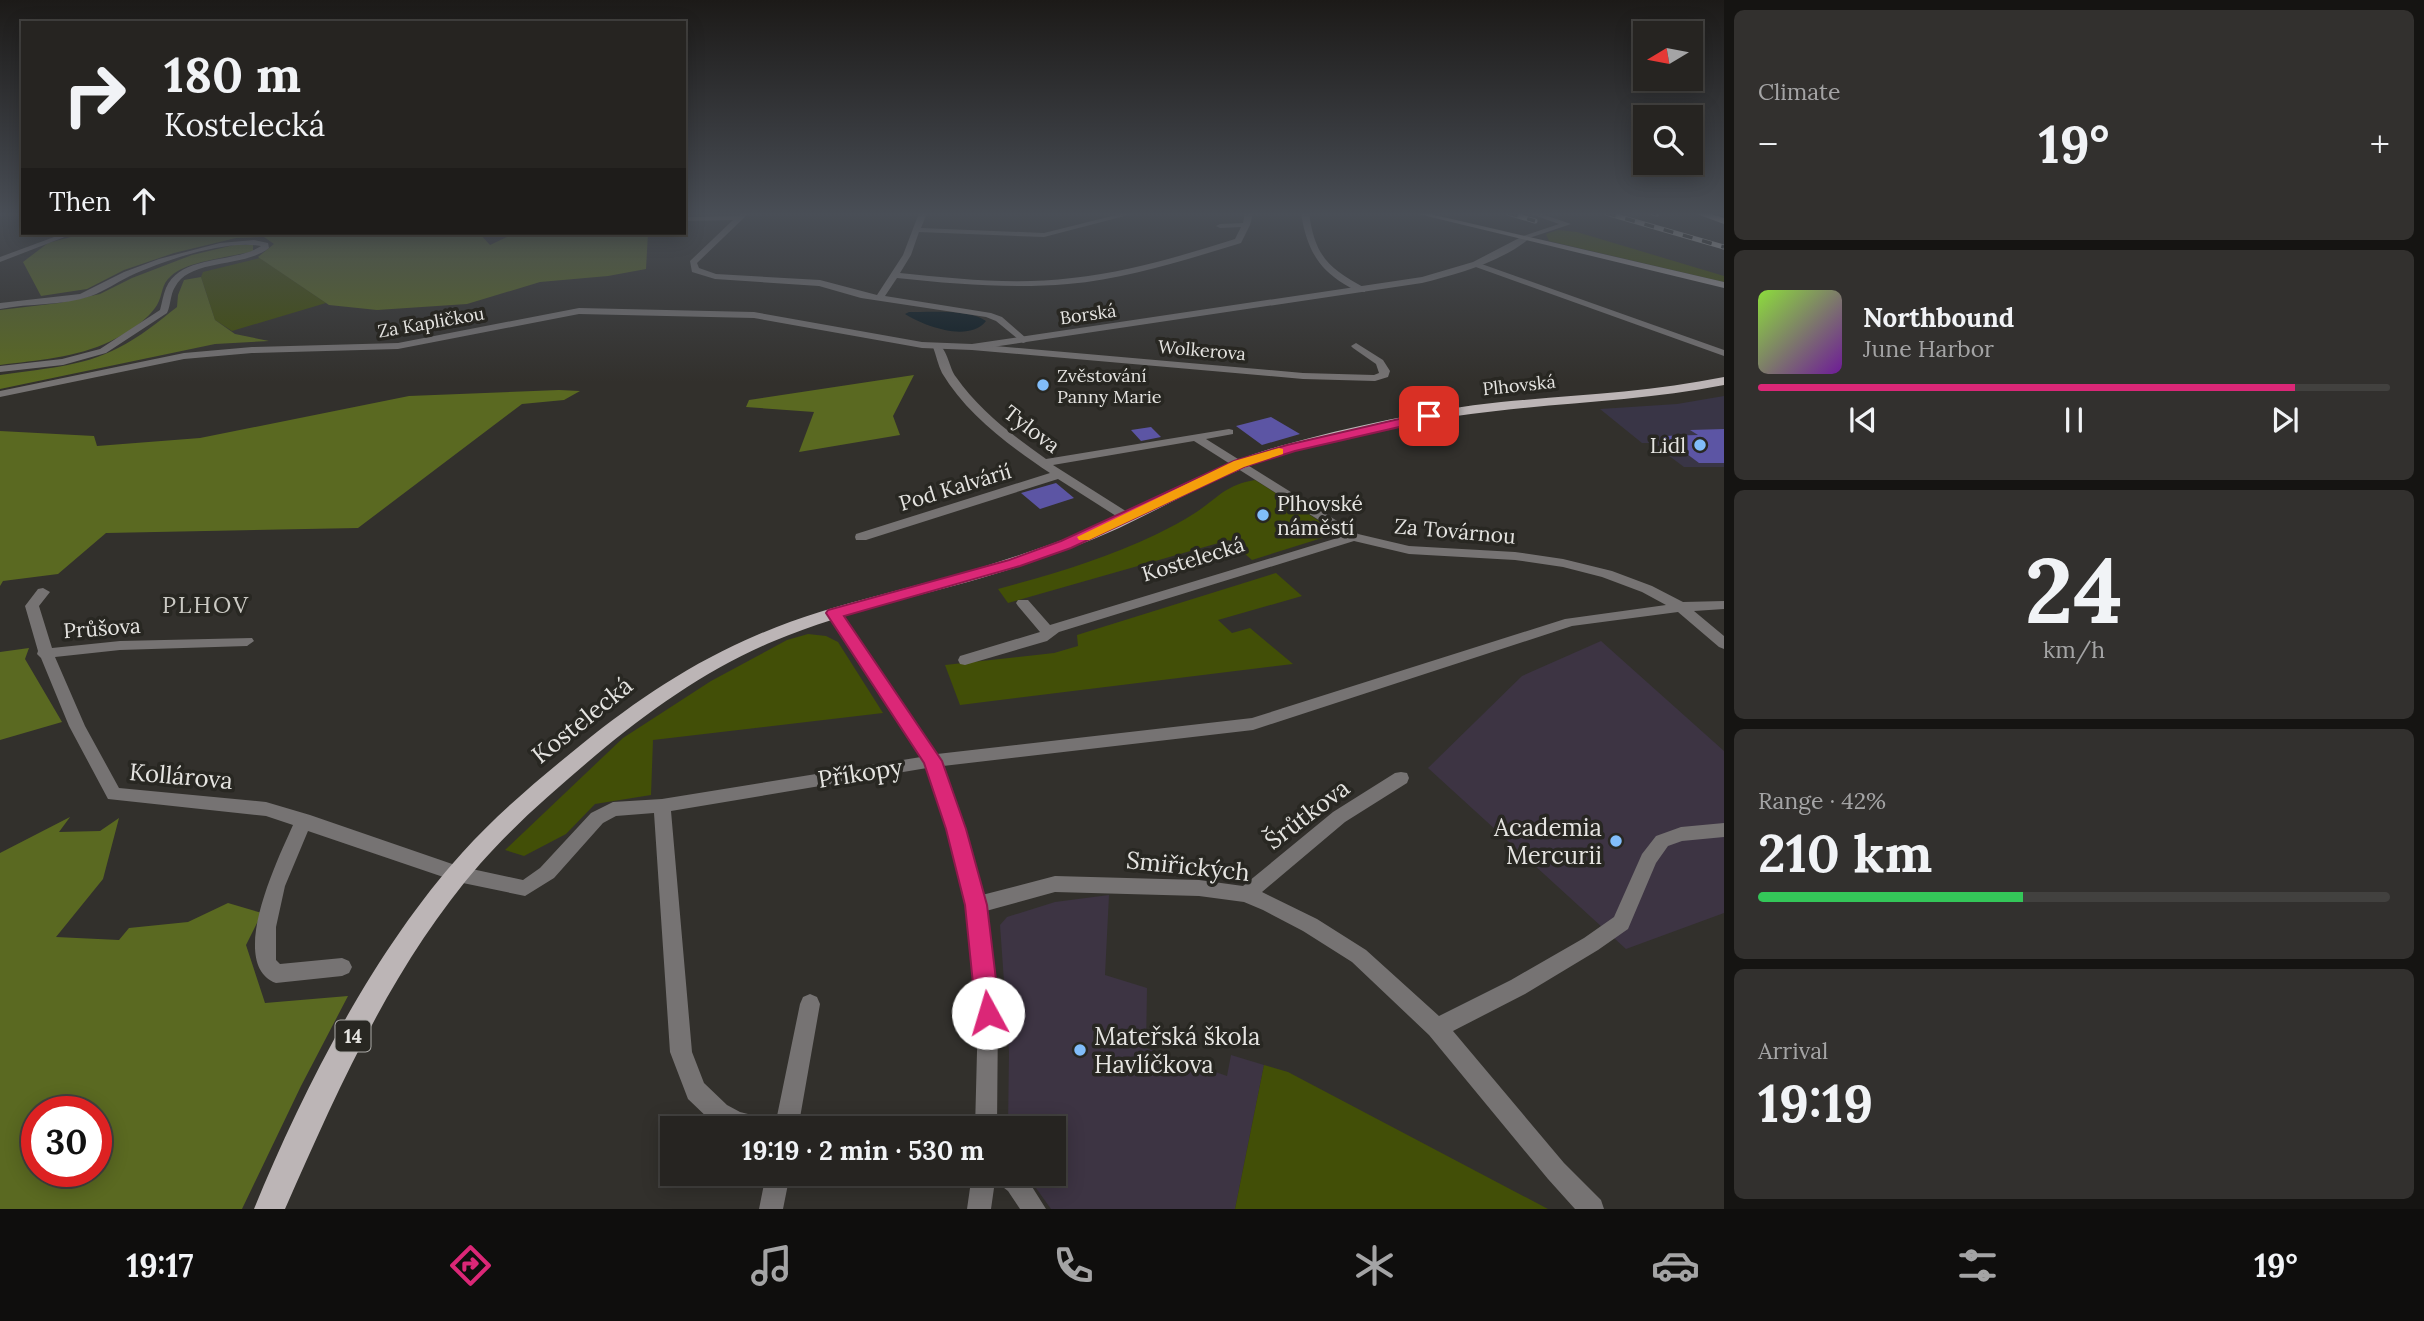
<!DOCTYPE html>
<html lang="en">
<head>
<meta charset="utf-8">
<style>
  :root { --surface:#262421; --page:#32302e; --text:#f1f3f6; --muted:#a4a4a5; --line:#42413f; --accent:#db2777 }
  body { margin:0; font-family:Lora,serif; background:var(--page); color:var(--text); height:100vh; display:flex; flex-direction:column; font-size:26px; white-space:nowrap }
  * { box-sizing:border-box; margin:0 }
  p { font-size:23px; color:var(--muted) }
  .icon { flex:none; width:38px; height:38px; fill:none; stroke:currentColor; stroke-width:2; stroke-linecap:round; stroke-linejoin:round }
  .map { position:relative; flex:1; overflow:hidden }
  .side { display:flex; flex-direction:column; gap:10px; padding:10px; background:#151412; width:700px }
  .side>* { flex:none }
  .top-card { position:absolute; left:21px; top:21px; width:665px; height:214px; border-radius:0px; box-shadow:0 4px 18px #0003,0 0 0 2px var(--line); background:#262421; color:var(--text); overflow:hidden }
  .needle { width:46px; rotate:260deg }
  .fabs { position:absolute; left:1633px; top:21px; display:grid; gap:14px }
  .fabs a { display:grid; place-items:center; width:70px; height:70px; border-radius:0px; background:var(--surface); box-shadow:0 4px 18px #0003,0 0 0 2px var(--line); font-size:35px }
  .speed { position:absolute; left:21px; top:1096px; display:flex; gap:14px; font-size:35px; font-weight:700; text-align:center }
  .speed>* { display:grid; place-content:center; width:91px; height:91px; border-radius:50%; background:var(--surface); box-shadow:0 4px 18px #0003,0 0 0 2px var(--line); line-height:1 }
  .speed .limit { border:10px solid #d22; background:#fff; color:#111 }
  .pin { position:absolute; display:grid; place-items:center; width:60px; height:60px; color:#fff; margin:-30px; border-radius:14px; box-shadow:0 4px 10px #0006 }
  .me { position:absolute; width:77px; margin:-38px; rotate:354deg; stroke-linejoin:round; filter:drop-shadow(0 0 5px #0008) }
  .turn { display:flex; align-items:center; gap:24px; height:147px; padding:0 28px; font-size:32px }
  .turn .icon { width:91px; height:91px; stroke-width:2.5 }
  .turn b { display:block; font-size:49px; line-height:60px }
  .then { display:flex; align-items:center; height:66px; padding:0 28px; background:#0003; gap:14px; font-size:26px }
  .big { font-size:52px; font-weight:700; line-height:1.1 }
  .side .tile { flex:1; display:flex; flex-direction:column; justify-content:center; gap:10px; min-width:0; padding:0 24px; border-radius:10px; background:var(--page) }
  .side .dial { align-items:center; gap:0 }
  .dial b { font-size:91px; line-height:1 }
  .song { display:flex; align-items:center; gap:21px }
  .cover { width:84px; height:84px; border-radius:10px; background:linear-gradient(135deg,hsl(90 70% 55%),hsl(280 70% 35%)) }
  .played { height:7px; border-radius:4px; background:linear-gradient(90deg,var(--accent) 85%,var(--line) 85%) }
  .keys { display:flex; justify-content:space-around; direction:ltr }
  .heat { display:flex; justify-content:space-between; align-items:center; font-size:38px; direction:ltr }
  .charge { height:10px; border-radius:5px; background:linear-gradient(90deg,#34c759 42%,var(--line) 0) }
  .trip { position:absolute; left:660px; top:1116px; width:406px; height:70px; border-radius:0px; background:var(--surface); box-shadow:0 4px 18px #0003,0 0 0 2px var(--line); font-weight:700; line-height:70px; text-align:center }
  .menu { display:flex; height:112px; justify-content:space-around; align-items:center; background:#0f0e0d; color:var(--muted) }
  .menu .icon { width:49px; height:49px }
  .menu .active { color:var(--accent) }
  .menu b { font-size:32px; color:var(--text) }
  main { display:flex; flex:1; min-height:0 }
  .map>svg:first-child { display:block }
  .commercial { fill:#393546 }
  .education { fill:#3d3443 }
  .green { fill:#424f07 }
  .forest { fill:#5a6921; fill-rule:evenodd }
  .water { fill:#0d1c23 }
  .building { fill:#5c55a4 }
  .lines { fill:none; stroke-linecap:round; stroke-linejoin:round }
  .minor { fill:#767373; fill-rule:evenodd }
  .tertiary { fill:#767373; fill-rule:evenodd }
  .secondary { fill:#9d9999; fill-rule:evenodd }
  .primary { fill:#bcb5b6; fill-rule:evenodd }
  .rail-casing { stroke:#c2c1be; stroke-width:5 }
  .rail { stroke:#282722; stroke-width:3.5; stroke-dasharray:10; stroke-linecap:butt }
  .route { fill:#db2777; stroke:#8e194d; stroke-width:2 }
  .slow { fill:#f59e0b }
  .poi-dot { fill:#81bdfa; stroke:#282722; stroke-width:2.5 }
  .labels { text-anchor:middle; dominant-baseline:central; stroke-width:7; stroke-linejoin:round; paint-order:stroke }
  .far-street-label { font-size:18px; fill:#e5e4e1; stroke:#282722 }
  .far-poi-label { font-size:18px; fill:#e5e4e1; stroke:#282722; text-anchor:start }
  .shield { fill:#282722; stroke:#acaba8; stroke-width:2 }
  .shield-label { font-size:19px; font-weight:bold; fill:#e5e4e1 }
  .street-label { font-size:21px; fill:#e5e4e1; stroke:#282722 }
  .poi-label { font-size:21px; fill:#e5e4e1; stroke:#282722; text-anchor:end }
  .neighbourhood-label { font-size:23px; letter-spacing:2px; fill:#cac9c3; stroke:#282722 }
  .near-street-label { font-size:24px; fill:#e5e4e1; stroke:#282722 }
  .near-poi-label { font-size:24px; fill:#e5e4e1; stroke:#282722; text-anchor:end }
</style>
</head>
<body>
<main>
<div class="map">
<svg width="1724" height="1209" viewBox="0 0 1724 1209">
  <rect width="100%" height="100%" fill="#32302c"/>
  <!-- commercial -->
  <path class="commercial" d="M 1724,396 L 1724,467 L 1684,467 L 1652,443 L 1642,443 L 1600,409 L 1677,404 Z"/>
  <!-- education -->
  <path class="education" d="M 1601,641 L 1724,751 L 1724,913 L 1626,949 L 1428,768 L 1522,676 Z
    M 1109,895 L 1105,975 L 1147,988 L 1146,1048 L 1227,1076 L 1231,1055 L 1264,1065 L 1235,1209 L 1051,1209 L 1026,1174 L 1054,1174 L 1054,1129 L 1008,1129 L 1009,1052 L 1000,925 L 1007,917 L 1055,902 Z"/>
  <!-- green -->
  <path class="green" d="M 1558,230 L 1577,232 L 1724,276 L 1724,282 L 1549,241 L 1546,234 Z
    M 260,258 L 326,303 L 232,331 L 215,320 L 201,277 L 203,272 Z
    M 1255,480 L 1338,533 L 1252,560 L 1229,540 L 1008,603 L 998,589 C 1053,574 1105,559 1157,534 C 1169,528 1183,521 1195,513 C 1218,498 1225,485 1255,480 Z
    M 1276,573 L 1302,596 L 1218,620 L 1232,633 L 1250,628 L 1293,664 L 960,705 L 945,665 L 1054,653 L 1078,646 L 1077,635 Z
    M 808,634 L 826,636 L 838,642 L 883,713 L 653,740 L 651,795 L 595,804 L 566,834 L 524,856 L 505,850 L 623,738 L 711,681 L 787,640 Z
    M 1264,1065 L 1288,1072 L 1548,1209 L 1235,1209 Z"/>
  <!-- forest -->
  <path class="forest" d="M 86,233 L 479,233 L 490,245 L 515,233 L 648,233 L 646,269 L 608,276 L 540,282 L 467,304 L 377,310 L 329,305 L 258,257 L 274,244 L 264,237 L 236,238 L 174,253 L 124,270 L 87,289 L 41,296 L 23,262 L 48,243 Z
    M 234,245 L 253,245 L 253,251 C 232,257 186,261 171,276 C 161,284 163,295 157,305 C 148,320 126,334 111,341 C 76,358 37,360 0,365 L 0,310 L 59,303 L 100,294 L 132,278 L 192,255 Z
    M 201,277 L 215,320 L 235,334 L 269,341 L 215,344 L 0,389 L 0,375 C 38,369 83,367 118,348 C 140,337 158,322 177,307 L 178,295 L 184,280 Z
    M 914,375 L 893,416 L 900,435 L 799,452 L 814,412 L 746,407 L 749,400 Z
    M 559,390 L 580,391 L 564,400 L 522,404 L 358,528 L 106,533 L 58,574 L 3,581 L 0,586 L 0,431 L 94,436 L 97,446 L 200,438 L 409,396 Z
    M 29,648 L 25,659 L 62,722 L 0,740 L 0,652 Z
    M 70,817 L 59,832 L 100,831 L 119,818 L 103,879 L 56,937 L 119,940 L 129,928 L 188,922 L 228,903 L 262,913 L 246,945 L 265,1003 L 348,996 L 301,1086 L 242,1209 L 0,1209 L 0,853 ZM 37,1111 L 96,1111 L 96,1171 L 37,1171 Z"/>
  <!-- water -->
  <path class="water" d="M 909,312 C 929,312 971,309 986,321 C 969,343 924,326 905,314 Z"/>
  <!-- building -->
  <path class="building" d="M 1271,417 L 1300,434 L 1262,445 L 1236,426 Z
    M 1151,427 L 1161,437 L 1141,441 L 1131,430 Z
    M 1724,429 L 1724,463 L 1699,463 L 1663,436 L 1698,435 L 1690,430 Z
    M 1056,483 L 1074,498 L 1040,509 L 1021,493 Z"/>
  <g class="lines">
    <!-- minor -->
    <path class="minor" d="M 741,213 L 749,213 L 697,263 L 699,268 L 716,274 L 820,280 L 877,295 L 903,255 L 919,213 L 927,213 L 921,228 L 1044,233 L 1124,213 L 1136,213 L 1044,237 L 919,232 L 911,255 L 900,273 C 957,279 1015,285 1072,278 C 1128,272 1181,256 1235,239 L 1241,227 L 1220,228 L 1216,226 L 1220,224 L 1243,223 L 1245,213 L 1253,213 L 1250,225 L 1241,243 C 1185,260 1127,279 1068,284 C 1011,289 954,284 897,278 L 885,296 L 991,313 L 1002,317 L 1026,338 L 1026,342 L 1023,343 L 996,321 L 986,317 L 861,298 L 819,286 L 715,279 L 692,272 L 690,261 L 733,220 L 684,221 L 684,217 L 738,216 Z
      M 1301,213 L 1309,213 C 1315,256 1328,268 1365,288 L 1365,292 C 1357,292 1351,288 1344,284 C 1316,267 1306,245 1301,213 Z
      M 1528,213 L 1539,213 L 1571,224 L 1523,240 L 1523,236 L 1559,224 Z
      M 65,233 L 75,233 L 0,262 L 0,257 Z
      M 1476,262 L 1724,350 L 1724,356 L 1473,266 L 1472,264 Z
      M 1356,343 L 1383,360 L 1390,371 L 1388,377 L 1375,381 L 1303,379 L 972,350 L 967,347 L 972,344 L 1303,373 L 1374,375 L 1379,373 L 1376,364 L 1353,348 L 1351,346 Z
      M 938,344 C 948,350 949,368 956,377 C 980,411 1012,435 1046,459 L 1229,429 L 1233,430 L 1233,434 L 1206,439 L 1358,534 L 1409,546 L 1515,552 L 1563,559 L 1612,571 L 1652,586 L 1683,602 L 1724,601 L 1724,609 L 1694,611 L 1724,636 L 1724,649 L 1719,647 L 1678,612 L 1572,626 L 1253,730 L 943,766 L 965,829 L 982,895 L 1055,876 L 1199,880 L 1243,886 L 1333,812 L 1395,773 L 1401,772 L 1407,773 L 1409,778 L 1407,783 L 1345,822 L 1262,892 L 1317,919 L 1366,950 L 1439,1016 L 1511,980 L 1584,938 L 1614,917 L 1642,854 L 1656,836 L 1681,827 L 1724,823 L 1724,837 L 1682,841 L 1668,846 L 1656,863 L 1628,929 L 1598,950 L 1525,994 L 1453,1031 L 1564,1163 L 1601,1200 L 1604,1209 L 1575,1209 L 1548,1179 L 1429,1035 L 1352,962 L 1303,931 L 1263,910 L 1244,902 L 1199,896 L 1055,892 L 986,911 L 998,1013 L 997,1129 L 975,1129 L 978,1013 L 969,921 L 947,829 L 927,768 L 671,811 L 692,1052 L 704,1083 L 727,1105 L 740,1112 L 776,1121 L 800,1004 L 803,997 L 810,994 L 817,997 L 820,1004 L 798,1129 L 725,1129 L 711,1121 L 688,1099 L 670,1052 L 654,813 L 616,816 L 603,823 L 554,878 L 525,896 L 458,882 L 308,831 L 285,886 L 276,927 L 276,960 L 280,964 L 342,958 L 349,961 L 352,967 L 349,973 L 342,976 L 276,983 C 226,964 279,857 293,825 L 266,816 L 108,799 L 69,726 L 41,658 L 37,654 L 38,651 L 25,606 L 38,589 L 43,588 L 50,592 L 39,606 L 52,648 L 120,641 L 252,638 L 254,641 L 247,646 L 120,650 L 55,657 L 85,726 L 119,788 L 266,802 L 310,815 L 458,866 L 523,880 L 540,868 L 591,813 L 613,802 L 662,799 L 921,757 L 827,613 L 834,609 L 839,610 L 937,754 L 1252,718 L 1565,619 L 1666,605 L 1642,592 L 1602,577 L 1563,567 L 1515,560 L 1409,554 L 1354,541 L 1059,632 L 1047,641 L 965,665 L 960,664 L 958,660 L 960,656 L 1040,632 L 1018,606 L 1016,603 L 1018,600 L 1028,600 L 1050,625 L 1344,536 L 1194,441 L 1053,465 L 1132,515 L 1134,518 L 1132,521 L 1124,521 L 1058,479 L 866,540 L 856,540 L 855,537 L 856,534 L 1050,473 C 1011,447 967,415 942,373 C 938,365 936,355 933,347 Z
      M 766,1174 L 790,1174 L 783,1209 L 759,1209 Z
      M 972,1174 L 1024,1174 L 1046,1209 L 1020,1209 L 1008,1191 L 995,1181 L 991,1209 L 967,1209 Z"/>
    <!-- tertiary -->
    <path class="tertiary" d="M 1523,236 L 1530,238 C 1501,262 1458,274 1422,283 L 972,350 L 922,348 L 754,318 L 579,314 L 398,349 L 252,353 L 184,359 L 0,397 L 0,391 L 184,353 L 252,347 L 398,343 L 579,308 L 754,312 L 922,342 L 972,344 L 1422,277 L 1473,262 Z
      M 254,240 L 268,243 L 269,248 C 244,268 190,258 175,287 C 170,295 171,305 167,313 L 106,353 L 63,365 L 0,372 L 0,366 L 62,359 L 100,349 L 160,310 C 162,303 163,295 166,288 C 181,254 234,264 261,246 C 226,239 162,261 130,276 C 117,282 105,291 91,296 C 62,306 30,303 0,309 L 0,303 L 80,294 L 124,272 L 159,259 L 220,243 Z"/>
    <!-- secondary -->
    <path class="secondary" d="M 1414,213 L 1426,213 L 1724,282 L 1724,288 Z"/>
    <!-- primary -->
    <path class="primary" d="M 1694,213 L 1708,213 L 1724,218 L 1724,224 Z
      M 1724,377 L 1724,385 C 1648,400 1572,402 1496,411 C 1429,418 1361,432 1296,450 C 1232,468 1178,500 1119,528 C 1084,544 1047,557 1011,569 C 933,594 851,609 774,641 C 709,668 650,710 596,755 C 556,789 515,824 480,864 C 393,964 338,1089 285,1209 L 254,1209 C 303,1089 375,949 462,853 C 498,813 540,778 582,744 C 635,701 693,662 757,635 C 834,602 918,588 998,562 C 1035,550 1072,538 1107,521 C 1165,495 1218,463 1280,446 C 1352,426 1427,410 1501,402 C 1575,395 1650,392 1724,377 Z"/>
    <!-- rail casing -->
    <g class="rail-casing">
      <path id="rail" d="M 1508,213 L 1535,221
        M 1606,213 L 1724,247
        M 1653,213 L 1657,214"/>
    </g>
    <!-- rail -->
    <use href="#rail" class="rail"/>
  </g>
  <!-- sky -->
  <linearGradient id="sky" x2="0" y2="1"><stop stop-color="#1c1a18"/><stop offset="0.56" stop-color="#494e56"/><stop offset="1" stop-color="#494e56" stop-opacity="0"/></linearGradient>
  <rect width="1724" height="382" fill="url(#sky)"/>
  <!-- route -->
  <path class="route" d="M 1429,412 L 1436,416 L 1434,419 L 1295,451 L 1244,467 L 1071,548 L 1020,566 L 844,616 L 942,761 L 966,829 L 987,905 L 1000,1013 L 996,1021 L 988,1024 L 979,1021 L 976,1013 L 965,905 L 946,829 L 924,763 L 826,613 L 828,610 L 1009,560 L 1061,541 L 1234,461 L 1287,445 Z"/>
  <!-- slow -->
  <path class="slow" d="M 1279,448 L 1283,449 L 1283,454 L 1244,467 L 1089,540 L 1079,540 L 1077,537 L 1234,461 Z"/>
  <!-- markers -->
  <g class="poi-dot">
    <circle cx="1043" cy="385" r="7"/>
    <circle cx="1700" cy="445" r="7"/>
    <circle cx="1263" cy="515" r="7"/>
    <circle cx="1616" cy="841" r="7"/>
    <circle cx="1080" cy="1050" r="7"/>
  </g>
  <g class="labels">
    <!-- far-street labels -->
    <g class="far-street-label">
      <text transform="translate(1088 314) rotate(-8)">Borská</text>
      <text transform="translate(431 322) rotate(-10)">Za Kapličkou</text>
      <text transform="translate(1202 350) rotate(5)">Wolkerova</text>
      <text transform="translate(1519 385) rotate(-6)">Plhovská</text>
    </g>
    <!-- far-poi labels -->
    <g class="far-poi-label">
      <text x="1057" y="375">Zvěstování<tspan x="1057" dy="21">Panny Marie</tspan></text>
    </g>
    <!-- shield labels -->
    <rect class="shield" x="335.5" y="1020.5" width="35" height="31" rx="5"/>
    <g class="shield-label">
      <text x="353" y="1036">14</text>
    </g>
    <!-- street labels -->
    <g class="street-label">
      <text transform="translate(1032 429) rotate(37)">Tylova</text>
      <text transform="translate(955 487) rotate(-17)">Pod Kalvárií</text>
      <text transform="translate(1455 531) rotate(5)">Za Továrnou</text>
      <text transform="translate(1193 559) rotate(-17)">Kostelecká</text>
      <text transform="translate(102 628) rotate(-4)">Průšova</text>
    </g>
    <!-- poi labels -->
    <g class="poi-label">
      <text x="1686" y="445">Lidl</text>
      <text x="1277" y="503" text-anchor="start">Plhovské<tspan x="1277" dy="24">náměstí</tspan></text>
    </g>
    <!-- neighbourhood labels -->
    <g class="neighbourhood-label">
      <text x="206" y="604">PLHOV</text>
    </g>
    <!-- near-street labels -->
    <g class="near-street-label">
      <text transform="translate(582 720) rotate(-39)">Kostelecká</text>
      <text transform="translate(860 773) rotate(-9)">Příkopy</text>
      <text transform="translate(181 776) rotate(5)">Kollárova</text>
      <text transform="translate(1307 814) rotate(-37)">Šrůtkova</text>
      <text transform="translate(1188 866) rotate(6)">Smiřických</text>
    </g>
    <!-- near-poi labels -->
    <g class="near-poi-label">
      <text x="1602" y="827">Academia<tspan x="1602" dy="28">Mercurii</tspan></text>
      <text x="1094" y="1036" text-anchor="start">Mateřská škola<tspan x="1094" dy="28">Havlíčkova</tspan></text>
    </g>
  </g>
</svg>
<div class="fabs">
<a><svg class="needle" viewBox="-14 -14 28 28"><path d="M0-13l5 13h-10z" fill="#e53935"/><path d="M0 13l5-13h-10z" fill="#a4a4a5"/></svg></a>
<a><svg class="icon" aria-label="search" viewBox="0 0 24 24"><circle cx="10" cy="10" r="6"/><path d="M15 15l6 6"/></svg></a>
</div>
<div class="speed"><div class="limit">30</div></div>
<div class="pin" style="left:1429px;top:416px;background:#d93025"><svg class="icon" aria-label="arrive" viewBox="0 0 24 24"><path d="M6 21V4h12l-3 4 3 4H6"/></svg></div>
<svg class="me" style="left:988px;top:1013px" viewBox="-20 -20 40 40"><circle r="19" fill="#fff"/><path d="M0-13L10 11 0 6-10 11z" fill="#db2777"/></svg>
<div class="trip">19:19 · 2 min · 530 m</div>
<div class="top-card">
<div class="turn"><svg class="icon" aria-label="right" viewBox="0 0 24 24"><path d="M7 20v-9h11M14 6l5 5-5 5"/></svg><div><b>180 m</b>Kostelecká</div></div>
<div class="then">Then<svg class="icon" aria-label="ahead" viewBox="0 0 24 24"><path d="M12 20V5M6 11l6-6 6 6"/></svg></div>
</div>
</div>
<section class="side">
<div class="tile"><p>Climate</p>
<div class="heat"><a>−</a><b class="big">19°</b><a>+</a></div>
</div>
<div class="tile">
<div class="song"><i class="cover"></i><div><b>Northbound</b><p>June Harbor</p></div></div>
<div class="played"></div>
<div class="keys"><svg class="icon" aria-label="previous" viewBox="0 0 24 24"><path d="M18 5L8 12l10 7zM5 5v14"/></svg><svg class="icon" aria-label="pause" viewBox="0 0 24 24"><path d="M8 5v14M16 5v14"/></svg><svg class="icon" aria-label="next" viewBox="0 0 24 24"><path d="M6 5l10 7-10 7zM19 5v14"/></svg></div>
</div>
<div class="tile dial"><b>24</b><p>km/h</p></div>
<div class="tile"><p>Range · 42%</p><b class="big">210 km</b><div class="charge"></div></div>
<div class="tile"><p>Arrival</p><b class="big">19:19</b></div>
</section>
</main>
<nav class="menu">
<b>19:17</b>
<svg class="icon active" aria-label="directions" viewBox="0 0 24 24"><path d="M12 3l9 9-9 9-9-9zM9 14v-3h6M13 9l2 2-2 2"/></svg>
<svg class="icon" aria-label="music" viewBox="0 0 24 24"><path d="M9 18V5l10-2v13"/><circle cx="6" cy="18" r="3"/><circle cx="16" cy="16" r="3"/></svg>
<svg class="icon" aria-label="phone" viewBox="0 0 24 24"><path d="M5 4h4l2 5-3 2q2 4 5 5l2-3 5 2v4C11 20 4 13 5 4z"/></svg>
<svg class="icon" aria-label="climate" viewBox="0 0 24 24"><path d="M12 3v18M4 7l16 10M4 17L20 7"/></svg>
<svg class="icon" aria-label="car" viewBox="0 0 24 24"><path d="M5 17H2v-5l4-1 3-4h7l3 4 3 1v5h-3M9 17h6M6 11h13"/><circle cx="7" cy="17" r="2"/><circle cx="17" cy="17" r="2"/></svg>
<svg class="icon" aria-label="filters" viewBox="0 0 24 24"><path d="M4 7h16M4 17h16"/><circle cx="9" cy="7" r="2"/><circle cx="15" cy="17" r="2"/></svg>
<b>19°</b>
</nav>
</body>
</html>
